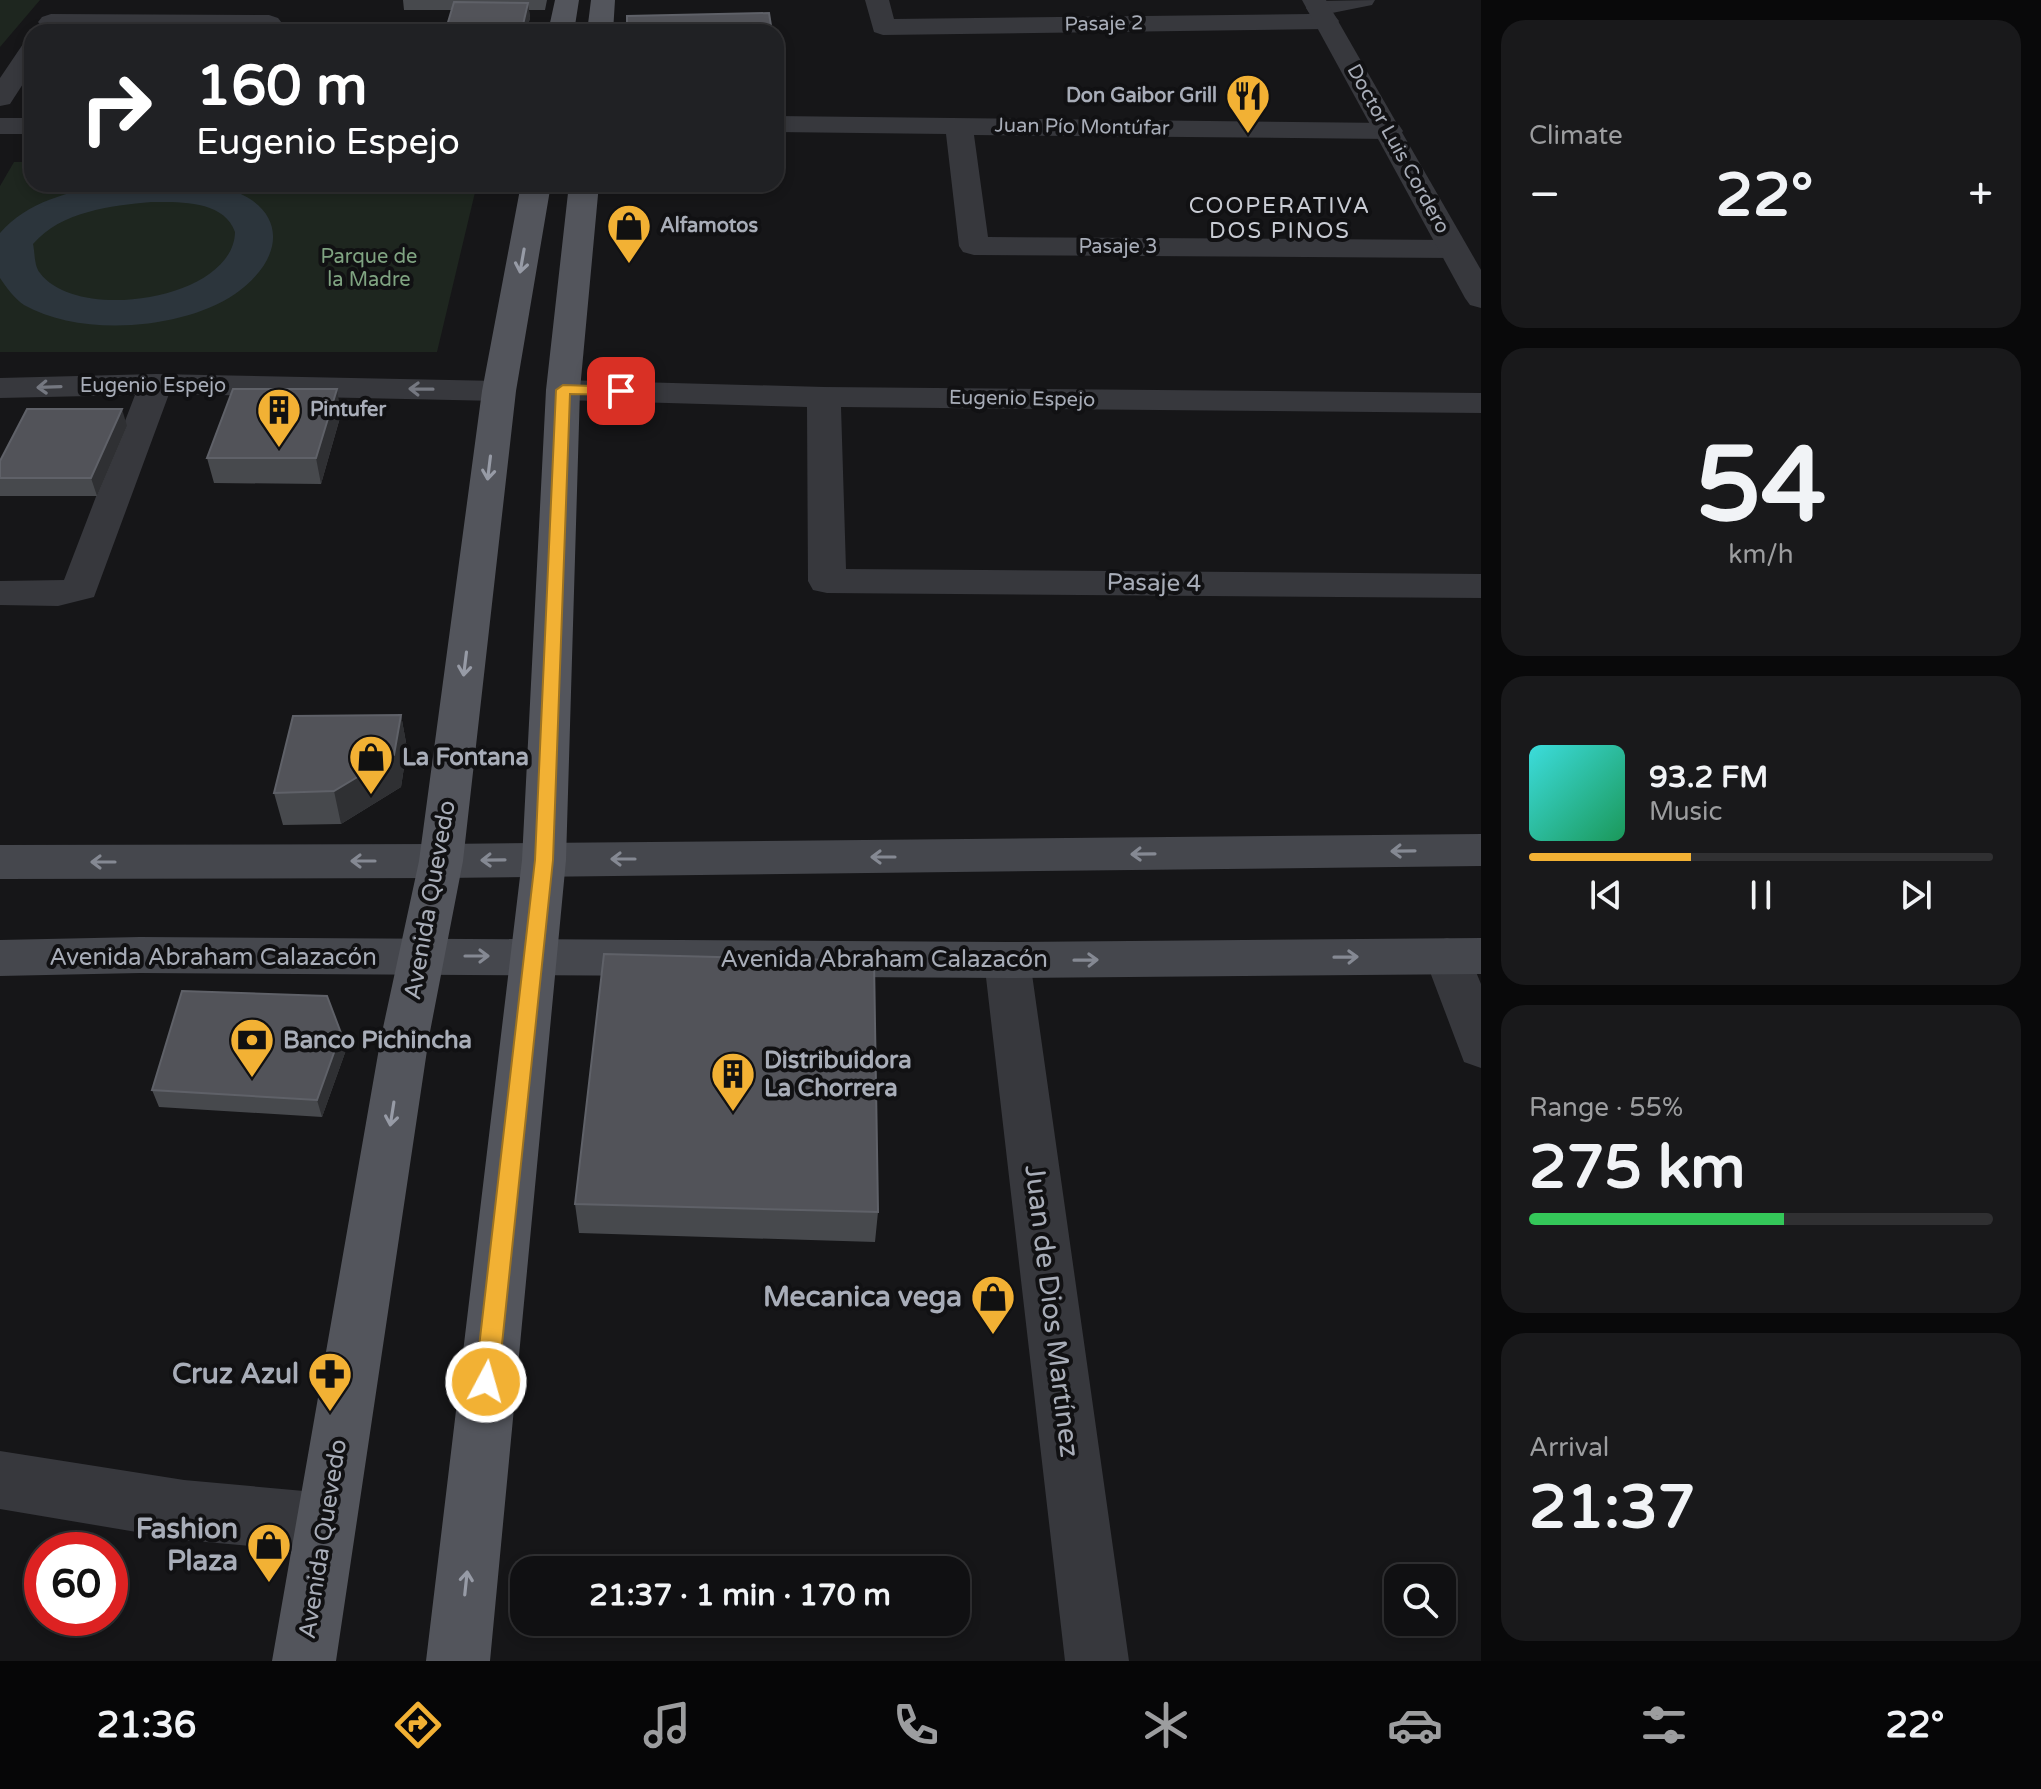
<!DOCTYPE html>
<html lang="en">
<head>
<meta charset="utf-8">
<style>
  :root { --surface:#101012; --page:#19191b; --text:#f1f3f6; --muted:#9c9d9f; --line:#303032; --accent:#f2b134 }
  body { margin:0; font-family:"Varela Round",sans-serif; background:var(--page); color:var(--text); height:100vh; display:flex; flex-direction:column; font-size:30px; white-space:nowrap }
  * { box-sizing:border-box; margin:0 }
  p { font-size:26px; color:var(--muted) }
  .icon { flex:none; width:44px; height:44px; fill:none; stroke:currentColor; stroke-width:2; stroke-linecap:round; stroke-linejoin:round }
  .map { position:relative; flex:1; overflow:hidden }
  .details { display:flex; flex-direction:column; gap:20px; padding:20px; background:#09090a; width:560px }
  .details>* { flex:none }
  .banner { position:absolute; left:24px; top:24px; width:760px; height:168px; border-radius:24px; box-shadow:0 4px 12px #0003,0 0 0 2px var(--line); background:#202124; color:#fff; overflow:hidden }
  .controls { position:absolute; left:1384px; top:1564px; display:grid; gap:16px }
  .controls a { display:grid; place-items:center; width:72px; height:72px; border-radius:16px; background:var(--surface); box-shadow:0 4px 12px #0003,0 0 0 2px var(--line); font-size:40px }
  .speed { position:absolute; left:24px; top:1532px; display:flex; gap:16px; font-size:40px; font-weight:700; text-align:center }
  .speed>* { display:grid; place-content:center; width:104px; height:104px; border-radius:50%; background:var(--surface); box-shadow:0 4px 12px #0003,0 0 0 2px var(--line); line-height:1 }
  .speed .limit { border:12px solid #d22; background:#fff; color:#111 }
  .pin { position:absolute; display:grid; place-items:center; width:68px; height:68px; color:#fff; margin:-34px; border-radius:16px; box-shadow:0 4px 12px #0006 }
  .me { position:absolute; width:88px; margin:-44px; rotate:6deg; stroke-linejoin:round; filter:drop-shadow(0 0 6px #0008) }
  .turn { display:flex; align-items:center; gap:28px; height:168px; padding:0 40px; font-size:36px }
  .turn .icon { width:104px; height:104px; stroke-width:2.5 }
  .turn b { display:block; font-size:56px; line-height:68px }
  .big { font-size:60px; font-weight:700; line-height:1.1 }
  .details .card { flex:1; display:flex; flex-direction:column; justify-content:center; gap:12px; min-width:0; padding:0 28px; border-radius:24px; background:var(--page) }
  .details .dial { align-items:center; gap:0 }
  .dial b { font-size:104px; line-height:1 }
  .song { display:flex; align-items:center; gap:24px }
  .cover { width:96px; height:96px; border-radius:12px; background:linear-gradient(135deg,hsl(180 70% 55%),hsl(150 70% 35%)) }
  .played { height:8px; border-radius:4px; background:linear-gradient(90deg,var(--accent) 35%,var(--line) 35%) }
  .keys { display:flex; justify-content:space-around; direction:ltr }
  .heat { display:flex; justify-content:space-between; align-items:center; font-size:44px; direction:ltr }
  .charge { height:12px; border-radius:6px; background:linear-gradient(90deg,#34c759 55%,var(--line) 0) }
  .trip { position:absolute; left:510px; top:1556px; width:460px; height:80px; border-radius:24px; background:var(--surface); box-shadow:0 4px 12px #0003,0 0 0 2px var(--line); font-weight:700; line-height:80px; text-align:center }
  .tabs { display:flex; height:128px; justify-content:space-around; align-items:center; background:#060607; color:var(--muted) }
  .tabs .icon { width:56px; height:56px }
  .tabs .active { color:var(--accent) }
  .tabs b { font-size:36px; color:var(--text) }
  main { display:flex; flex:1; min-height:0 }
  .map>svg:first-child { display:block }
  .green { fill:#1e261f }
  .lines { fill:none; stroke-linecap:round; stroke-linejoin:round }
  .canal { fill:#2c353c; fill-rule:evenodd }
  .minor { fill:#37383d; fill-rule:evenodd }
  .tertiary { fill:#37383d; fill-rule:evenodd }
  .secondary { fill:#45474d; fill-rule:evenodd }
  .primary { fill:#53555c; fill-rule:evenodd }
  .wall { fill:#47494d }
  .shaded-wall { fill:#2f3033 }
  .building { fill:#525359; stroke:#5f6168; stroke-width:2 }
  .oneway { stroke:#979ba6 }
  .oneway2 { stroke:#757881 }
  .oneway3 { stroke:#858993 }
  .route { fill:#f2b134; stroke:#9d7322; stroke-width:2 }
  .labels { text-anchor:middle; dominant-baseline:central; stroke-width:8; stroke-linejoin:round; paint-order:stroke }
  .far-street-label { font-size:20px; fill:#a8adb8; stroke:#111113 }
  .far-poi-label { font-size:20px; font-weight:bold; fill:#a8adb8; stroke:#111113; text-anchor:start }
  .far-park-label { font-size:20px; fill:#7fa381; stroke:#111113 }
  .far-neighbourhood-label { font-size:22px; letter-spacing:2px; fill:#c9ccd4; stroke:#111113 }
  .street-label { font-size:24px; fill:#a8adb8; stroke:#111113 }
  .poi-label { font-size:24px; font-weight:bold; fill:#a8adb8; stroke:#111113; text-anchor:start }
  .near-poi-label { font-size:28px; font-weight:bold; fill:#a8adb8; stroke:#111113; text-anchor:end }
  .near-street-label { font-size:28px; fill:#a8adb8; stroke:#111113 }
</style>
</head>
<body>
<main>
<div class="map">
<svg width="1481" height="1661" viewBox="0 0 1481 1661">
  <rect width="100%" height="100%" fill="#161618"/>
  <!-- green -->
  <path class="green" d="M 0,0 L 40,0 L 0,47 Z
    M 14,162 L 32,162 L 32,184 L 477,184 L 437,352 L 0,352 L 0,186 Z"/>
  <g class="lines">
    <!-- canal -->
    <path class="canal" d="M 110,184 C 142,184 181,178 213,185 C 284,199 293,253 235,294 C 182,330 80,337 24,305 C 15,299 6,287 0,278 L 0,233 C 28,201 69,192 110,184 ZM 151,202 C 179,202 224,200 235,232 C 234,299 78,324 40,273 C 34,266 35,253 33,244 C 61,211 111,206 151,202 Z"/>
    <!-- minor -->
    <path class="minor" d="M 865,0 L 889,0 L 894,19 L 1310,14 L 1306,8 L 1309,3 L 1318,1 L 1375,0 L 1372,5 L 1327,14 L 1335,16 L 1339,21 L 1335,26 L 1326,29 L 883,35 L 874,32 Z
      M 51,14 L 269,15 L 278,18 L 282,23 L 278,28 L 269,31 L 42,27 L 38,22 L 42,17 Z
      M 32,42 L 32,70 L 10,104 L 0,106 L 0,78 L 23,44 Z
      M 776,116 L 1389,123 L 1399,125 L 1403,131 L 1399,137 L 1389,139 L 974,135 L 988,237 L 1453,240 L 1464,243 L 1468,249 L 1464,255 L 1453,258 L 974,255 L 963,252 L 959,246 L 946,134 L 776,132 Z
      M 0,118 L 32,118 L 32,134 L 0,134 Z
      M 156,374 L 499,381 L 511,384 L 516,391 L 511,398 L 499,401 L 169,394 L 94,597 L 58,606 L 0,605 L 0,581 L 64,580 L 135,395 L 0,398 L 0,378 Z
      M 563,380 L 824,387 L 1481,393 L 1481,413 L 841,407 L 846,569 L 1481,574 L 1481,598 L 827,593 L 813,590 L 808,581 L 807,407 L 563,400 L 551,397 L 546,390 L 551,383 Z
      M 1447,938 L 1464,943 L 1481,984 L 1481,1068 L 1464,1062 L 1424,956 L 1430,943 Z
      M 1007,942 L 1024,947 L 1030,960 L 1129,1661 L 1065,1661 L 984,960 L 990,947 Z
      M 0,1451 L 184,1480 L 326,1493 L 347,1502 L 356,1523 L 347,1544 L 326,1553 L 184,1540 L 0,1509 Z"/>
    <!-- tertiary -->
    <path class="tertiary" d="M 1302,0 L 1326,0 L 1481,270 L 1481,308 L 1470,305 L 1465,298 Z"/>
    <!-- secondary -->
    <path class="secondary" d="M 1481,834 L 1481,866 L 441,878 L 0,879 L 0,845 L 441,844 Z
      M 140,937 L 1007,942 L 1481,938 L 1481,974 L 1007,978 L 140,973 L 0,976 L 0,940 Z"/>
    <!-- primary -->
    <path class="primary" d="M 555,0 L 579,0 L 574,32 L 548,32 Z
      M 591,0 L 615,0 L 613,32 L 587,32 Z
      M 521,184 L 551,184 L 516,391 L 463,861 L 429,1037 L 336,1661 L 272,1661 L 381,1037 L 419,861 L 482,391 Z
      M 569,184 L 599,184 L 580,390 L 566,860 L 490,1661 L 426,1661 L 522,860 L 546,390 Z"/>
  </g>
  <!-- wall -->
  <path class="wall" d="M 403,0 L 547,0 L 545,10 L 529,10 L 530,18 L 526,32 L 447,32 L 446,29 L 452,10 L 404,10 Z
    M 776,58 L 779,78 L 779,101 L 776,101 Z
    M 341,414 L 321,484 L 214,483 L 207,458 Z
    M 127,426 L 97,496 L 0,496 L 0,461 Z
    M 401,715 L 407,748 L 401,787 L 341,824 L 283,825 L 274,793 Z
    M 346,1050 L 322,1117 L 159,1107 L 152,1090 Z
    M 575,1204 L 878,1212 L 875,1242 L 579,1233 Z"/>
  <!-- shaded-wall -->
  <path class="shaded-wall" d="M 528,3 L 530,18 L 526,32 L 522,32 Z
    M 337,389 L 341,414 L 321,484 L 316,458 Z
    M 122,409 L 127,426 L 97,496 L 91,478 Z
    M 401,715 L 407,748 L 401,787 L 341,824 L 334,791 Z
    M 341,1033 L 346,1050 L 322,1117 L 317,1100 Z"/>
  <!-- building -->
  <path class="building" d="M 454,2 L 528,3 L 522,29 L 446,29 Z
    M 769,13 L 772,32 L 627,32 L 627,16 Z
    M 322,24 L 393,24 L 390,32 L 320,32 Z
    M 776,58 L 779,78 L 776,78 Z
    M 233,389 L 337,389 L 316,458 L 207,458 Z
    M 27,409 L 122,409 L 91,478 L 0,478 L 0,461 Z
    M 401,715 L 394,755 L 334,791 L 274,793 L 293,716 Z
    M 604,954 L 874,961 L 878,1212 L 575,1204 Z
    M 182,991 L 327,996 L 341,1033 L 317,1100 L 152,1090 Z"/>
  <!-- one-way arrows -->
  <defs><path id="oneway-shaft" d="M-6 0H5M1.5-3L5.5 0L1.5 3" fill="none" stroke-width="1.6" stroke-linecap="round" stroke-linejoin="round" transform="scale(2)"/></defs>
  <g class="oneway">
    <use href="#oneway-shaft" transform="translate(522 261) rotate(100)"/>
    <use href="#oneway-shaft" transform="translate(489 468) rotate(97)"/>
    <use href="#oneway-shaft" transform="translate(465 664) rotate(97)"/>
    <use href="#oneway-shaft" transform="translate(392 1114) rotate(99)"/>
    <use href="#oneway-shaft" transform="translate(466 1583) rotate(-84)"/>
  </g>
  <g class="oneway2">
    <use href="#oneway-shaft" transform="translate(49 387) rotate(178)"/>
    <use href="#oneway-shaft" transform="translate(421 389) rotate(-179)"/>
  </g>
  <g class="oneway3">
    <use href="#oneway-shaft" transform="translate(1403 851) rotate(179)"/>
    <use href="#oneway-shaft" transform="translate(1143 854) rotate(179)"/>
    <use href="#oneway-shaft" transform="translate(883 857) rotate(180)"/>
    <use href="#oneway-shaft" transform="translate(623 859) rotate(180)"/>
    <use href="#oneway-shaft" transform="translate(493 860) rotate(179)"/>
    <use href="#oneway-shaft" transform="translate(363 861) rotate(180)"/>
    <use href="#oneway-shaft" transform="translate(103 862) rotate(180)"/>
    <use href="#oneway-shaft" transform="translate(477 956)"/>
    <use href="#oneway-shaft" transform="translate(1346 957) rotate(-1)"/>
    <use href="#oneway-shaft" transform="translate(1086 960) rotate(-1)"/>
  </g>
  <!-- route -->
  <path class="route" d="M 563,385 L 621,387 L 628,391 L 621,395 L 570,394 L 553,860 L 498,1382 L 495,1390 L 486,1393 L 478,1390 L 475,1382 L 535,860 L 556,390 Z"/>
  <!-- icons -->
  <defs>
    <g id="restaurant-pin" transform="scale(2.3)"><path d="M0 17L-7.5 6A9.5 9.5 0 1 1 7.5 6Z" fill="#f2b134" stroke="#111113"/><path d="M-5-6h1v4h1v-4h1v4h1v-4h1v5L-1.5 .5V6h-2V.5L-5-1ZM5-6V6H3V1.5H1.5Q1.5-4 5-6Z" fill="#111"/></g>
    <g id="shop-pin" transform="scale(2.3)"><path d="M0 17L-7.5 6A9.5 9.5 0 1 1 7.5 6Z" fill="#f2b134" stroke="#111113"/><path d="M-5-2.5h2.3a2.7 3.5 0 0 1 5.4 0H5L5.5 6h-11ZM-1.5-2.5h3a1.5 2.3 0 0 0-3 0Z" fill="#111"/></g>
    <g id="building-pin" transform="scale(2.3)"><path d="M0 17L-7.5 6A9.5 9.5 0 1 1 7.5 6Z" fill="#f2b134" stroke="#111113"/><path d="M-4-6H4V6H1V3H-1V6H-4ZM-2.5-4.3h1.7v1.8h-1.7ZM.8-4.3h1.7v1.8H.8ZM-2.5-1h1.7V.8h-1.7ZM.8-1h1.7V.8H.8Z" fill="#111"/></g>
    <g id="bank-pin" transform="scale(2.3)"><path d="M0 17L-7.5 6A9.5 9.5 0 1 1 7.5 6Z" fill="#f2b134" stroke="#111113"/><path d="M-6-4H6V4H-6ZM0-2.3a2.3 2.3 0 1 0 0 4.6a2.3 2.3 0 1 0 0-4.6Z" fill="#111"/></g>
    <g id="pharmacy-pin" transform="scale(2.3)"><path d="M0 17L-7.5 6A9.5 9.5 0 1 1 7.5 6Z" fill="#f2b134" stroke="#111113"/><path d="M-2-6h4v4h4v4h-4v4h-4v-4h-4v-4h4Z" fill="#111"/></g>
  </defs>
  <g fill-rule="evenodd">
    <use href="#restaurant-pin" x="1248" y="96"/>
    <use href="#shop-pin" x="629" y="226"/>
    <use href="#building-pin" x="279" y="410"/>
    <use href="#shop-pin" x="371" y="757"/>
    <use href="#bank-pin" x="252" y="1040"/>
    <use href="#building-pin" x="733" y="1074"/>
    <use href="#shop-pin" x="993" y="1297"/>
    <use href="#pharmacy-pin" x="330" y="1374"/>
    <use href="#shop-pin" x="269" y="1545"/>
  </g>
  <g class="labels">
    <!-- far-street labels -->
    <g class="far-street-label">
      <text transform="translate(1104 24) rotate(-1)">Pasaje 2</text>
      <text transform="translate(1082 127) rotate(1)">Juan Pío Montúfar</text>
      <text transform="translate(1398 149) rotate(61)">Doctor Luis Cordero</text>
      <text x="1118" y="247">Pasaje 3</text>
      <text x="153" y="386">Eugenio Espejo</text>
      <text transform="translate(1022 399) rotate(1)">Eugenio Espejo</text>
    </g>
    <!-- far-poi labels -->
    <g class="far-poi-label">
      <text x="1217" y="96" text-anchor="end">Don Gaibor Grill</text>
      <text x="660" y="226">Alfamotos</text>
      <text x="310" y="410">Pintufer</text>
    </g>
    <!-- far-park labels -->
    <g class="far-park-label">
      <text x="369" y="257">Parque de<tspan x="369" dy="23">la Madre</tspan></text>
    </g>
    <!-- far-neighbourhood labels -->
    <g class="far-neighbourhood-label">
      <text x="1280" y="206">COOPERATIVA<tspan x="1280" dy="25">DOS PINOS</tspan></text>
    </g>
    <!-- street labels -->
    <g class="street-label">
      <text transform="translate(1154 583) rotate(1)">Pasaje 4</text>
      <text transform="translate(430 900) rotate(-80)">Avenida Quevedo</text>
      <text x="213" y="957">Avenida Abraham Calazacón</text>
      <text x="884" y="959">Avenida Abraham Calazacón</text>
      <text transform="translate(323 1539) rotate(-81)">Avenida Quevedo</text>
    </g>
    <!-- poi labels -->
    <g class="poi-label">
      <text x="402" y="757">La Fontana</text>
      <text x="283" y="1040">Banco Pichincha</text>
      <text x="764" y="1060">Distribuidora<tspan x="764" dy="28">La Chorrera</tspan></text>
    </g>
    <!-- near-poi labels -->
    <g class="near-poi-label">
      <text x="962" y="1297">Mecanica vega</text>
      <text x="299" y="1374">Cruz Azul</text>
      <text x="238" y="1529">Fashion<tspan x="238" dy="32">Plaza</tspan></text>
    </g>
    <!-- near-street labels -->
    <g class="near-street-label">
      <text transform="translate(1052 1311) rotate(83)">Juan de Dios Martínez</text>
    </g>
  </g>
</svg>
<div class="controls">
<a><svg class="icon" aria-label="search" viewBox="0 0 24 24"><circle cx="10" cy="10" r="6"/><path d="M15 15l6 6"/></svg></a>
</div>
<div class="speed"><div class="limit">60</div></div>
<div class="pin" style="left:621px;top:391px;background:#d93025"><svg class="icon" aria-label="arrive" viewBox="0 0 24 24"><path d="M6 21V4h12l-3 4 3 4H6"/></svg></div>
<svg class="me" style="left:486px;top:1382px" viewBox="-20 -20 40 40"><circle r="17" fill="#f2b134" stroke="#fff" stroke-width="3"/><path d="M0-11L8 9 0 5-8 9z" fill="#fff"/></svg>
<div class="trip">21:37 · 1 min · 170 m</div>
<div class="banner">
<div class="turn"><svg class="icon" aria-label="right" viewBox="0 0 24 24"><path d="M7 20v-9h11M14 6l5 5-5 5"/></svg><div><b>160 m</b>Eugenio Espejo</div></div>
</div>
</div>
<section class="details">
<div class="card"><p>Climate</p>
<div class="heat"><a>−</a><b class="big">22°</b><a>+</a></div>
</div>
<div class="card dial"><b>54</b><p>km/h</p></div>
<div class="card">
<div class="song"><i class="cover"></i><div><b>93.2 FM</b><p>Music</p></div></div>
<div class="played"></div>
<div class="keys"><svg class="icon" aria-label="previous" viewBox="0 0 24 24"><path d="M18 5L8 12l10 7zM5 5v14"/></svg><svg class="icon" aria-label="pause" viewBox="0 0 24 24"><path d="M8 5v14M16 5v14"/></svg><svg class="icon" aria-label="next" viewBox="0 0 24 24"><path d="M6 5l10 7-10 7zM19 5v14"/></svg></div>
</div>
<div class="card"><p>Range · 55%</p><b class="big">275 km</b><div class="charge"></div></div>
<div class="card"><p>Arrival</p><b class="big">21:37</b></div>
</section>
</main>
<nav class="tabs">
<b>21:36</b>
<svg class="icon active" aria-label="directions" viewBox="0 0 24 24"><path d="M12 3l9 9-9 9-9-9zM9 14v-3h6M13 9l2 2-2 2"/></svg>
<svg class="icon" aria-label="music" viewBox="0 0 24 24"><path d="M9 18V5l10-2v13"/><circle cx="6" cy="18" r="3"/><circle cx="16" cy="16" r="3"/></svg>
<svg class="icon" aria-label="phone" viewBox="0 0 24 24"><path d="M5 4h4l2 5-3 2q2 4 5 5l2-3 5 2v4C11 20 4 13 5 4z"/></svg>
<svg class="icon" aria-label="climate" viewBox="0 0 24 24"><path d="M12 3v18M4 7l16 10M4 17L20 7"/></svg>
<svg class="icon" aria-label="car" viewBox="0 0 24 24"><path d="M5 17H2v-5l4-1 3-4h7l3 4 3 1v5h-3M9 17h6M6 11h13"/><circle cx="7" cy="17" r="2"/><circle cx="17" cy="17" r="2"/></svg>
<svg class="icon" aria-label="filters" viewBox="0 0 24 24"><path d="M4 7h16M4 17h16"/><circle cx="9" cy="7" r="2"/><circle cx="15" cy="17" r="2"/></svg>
<b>22°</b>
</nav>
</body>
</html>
